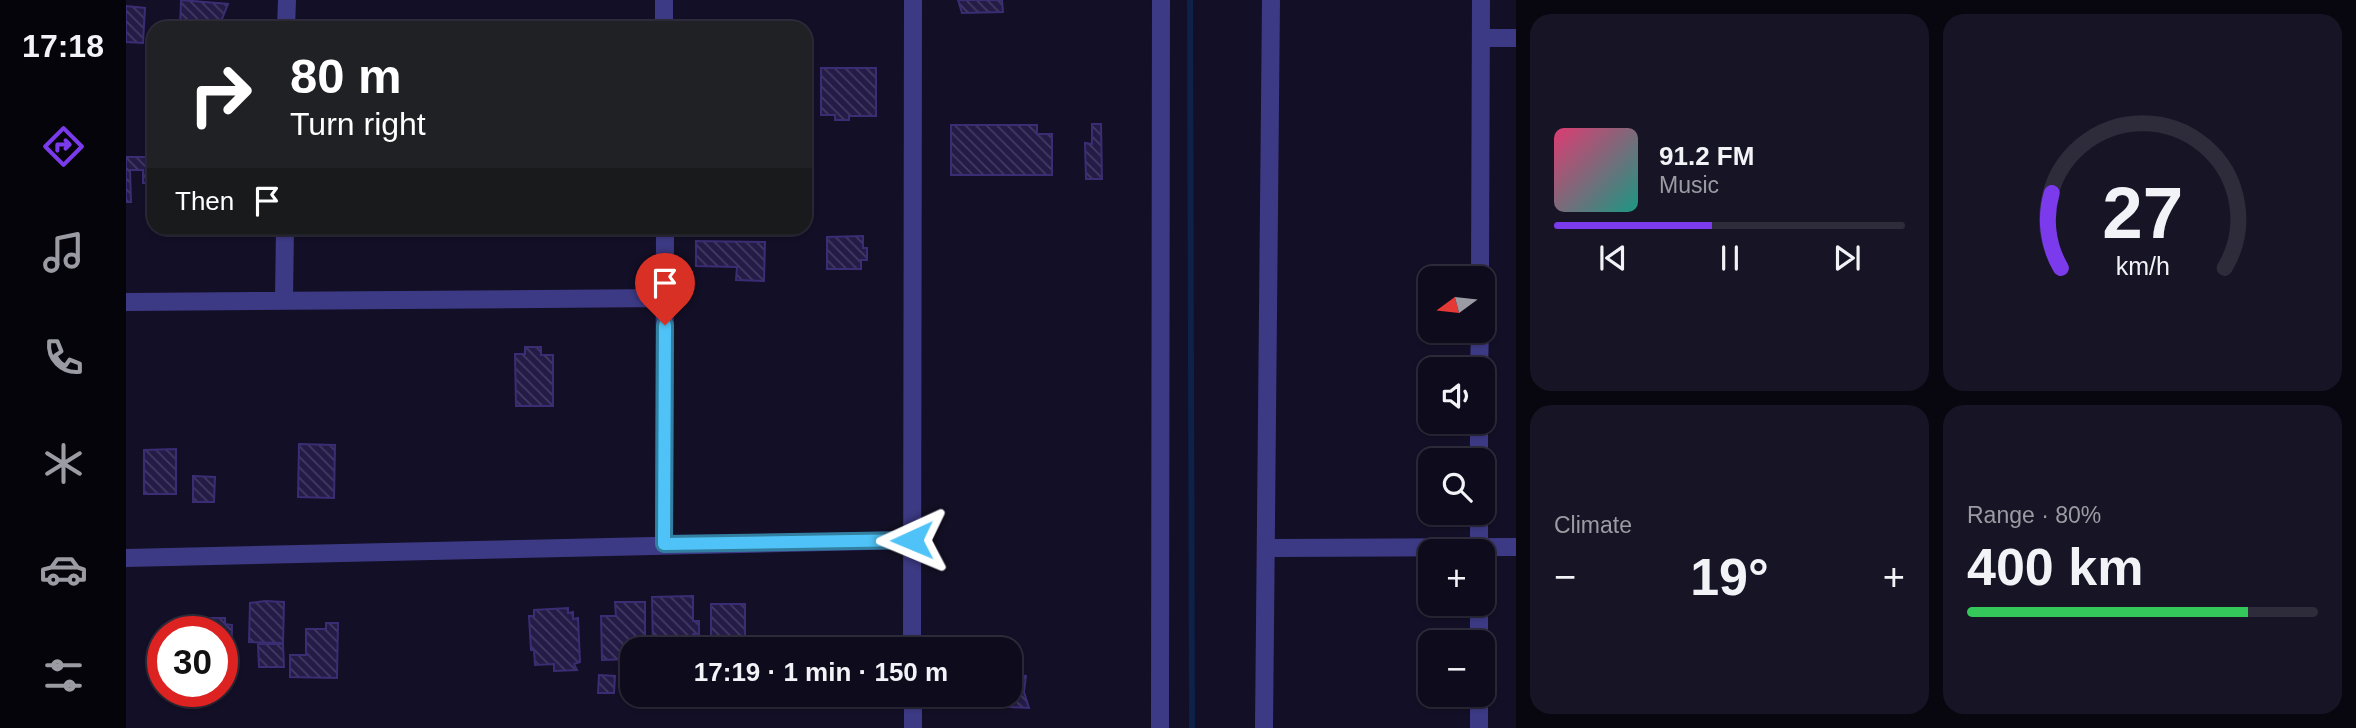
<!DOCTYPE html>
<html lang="en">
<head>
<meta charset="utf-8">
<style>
  :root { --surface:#0e0b1c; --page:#171425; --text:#f1f3f6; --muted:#9b9ba3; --line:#2e2b3b; --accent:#7c3aed }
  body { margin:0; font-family:Arial,sans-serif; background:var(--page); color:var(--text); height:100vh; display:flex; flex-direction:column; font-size:26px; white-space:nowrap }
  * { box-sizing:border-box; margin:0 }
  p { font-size:23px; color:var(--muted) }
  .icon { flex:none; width:38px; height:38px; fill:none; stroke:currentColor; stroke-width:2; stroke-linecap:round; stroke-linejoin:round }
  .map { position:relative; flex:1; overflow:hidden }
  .side { display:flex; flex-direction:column; gap:14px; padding:14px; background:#08060f; width:840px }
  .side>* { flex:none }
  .banner { position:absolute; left:21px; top:21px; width:665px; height:214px; border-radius:21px; box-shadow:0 2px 5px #0004,0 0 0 2px var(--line); background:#202124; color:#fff; overflow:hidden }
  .needle { width:46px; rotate:255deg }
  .fabs { position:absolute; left:1292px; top:266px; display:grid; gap:14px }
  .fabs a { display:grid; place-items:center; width:77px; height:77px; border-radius:14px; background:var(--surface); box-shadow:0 2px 5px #0004,0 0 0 2px var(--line); font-size:35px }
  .speed { position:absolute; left:21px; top:616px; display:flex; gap:14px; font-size:35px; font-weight:700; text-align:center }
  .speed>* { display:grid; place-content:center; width:91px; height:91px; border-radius:50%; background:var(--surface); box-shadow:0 2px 5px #0004,0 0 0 2px var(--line); line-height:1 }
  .speed .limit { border:10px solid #d22; background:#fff; color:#111 }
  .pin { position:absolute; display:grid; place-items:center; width:60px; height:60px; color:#fff; margin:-72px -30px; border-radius:50% 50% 50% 0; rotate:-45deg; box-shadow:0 0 7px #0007 }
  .pin .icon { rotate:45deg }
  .me { position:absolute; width:77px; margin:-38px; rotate:269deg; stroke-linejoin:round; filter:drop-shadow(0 0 5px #0008) }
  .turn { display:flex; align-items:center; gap:24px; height:147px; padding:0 28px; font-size:32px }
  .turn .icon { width:91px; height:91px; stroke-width:2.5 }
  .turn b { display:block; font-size:49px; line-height:60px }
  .then { display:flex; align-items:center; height:66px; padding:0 28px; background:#0003; gap:14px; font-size:26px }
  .big { font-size:52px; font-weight:600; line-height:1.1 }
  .side .widget { flex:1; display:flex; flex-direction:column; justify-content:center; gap:10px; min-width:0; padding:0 24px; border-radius:21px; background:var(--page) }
  .side .dial { align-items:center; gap:0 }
  .dial svg { height:182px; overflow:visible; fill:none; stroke:var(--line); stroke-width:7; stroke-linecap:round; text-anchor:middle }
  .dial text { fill:var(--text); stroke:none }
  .song { display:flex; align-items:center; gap:21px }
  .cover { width:84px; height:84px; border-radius:10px; background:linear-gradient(135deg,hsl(340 70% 55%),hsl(170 70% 35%)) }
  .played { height:7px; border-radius:4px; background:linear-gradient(90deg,var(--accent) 45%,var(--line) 45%) }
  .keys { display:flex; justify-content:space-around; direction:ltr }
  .heat { display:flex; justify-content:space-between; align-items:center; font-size:38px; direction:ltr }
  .charge { height:10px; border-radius:5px; background:linear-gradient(90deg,#34c759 80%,var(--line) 0) }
  .side .tiles { flex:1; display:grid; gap:14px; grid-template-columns:repeat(2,1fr) }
  .trip { position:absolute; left:494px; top:637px; width:402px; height:70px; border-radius:21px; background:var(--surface); box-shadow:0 2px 5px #0004,0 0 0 2px var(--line); font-weight:600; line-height:70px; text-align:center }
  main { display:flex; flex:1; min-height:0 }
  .tab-bar { display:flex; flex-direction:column; width:126px; justify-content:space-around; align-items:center; background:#06040b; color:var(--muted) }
  .tab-bar .icon { width:49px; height:49px }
  .tab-bar .on { color:var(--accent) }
  .tab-bar b { font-size:32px; color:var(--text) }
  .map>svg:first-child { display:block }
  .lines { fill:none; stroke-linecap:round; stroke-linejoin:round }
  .stream { stroke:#0c2248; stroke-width:6 }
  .building { fill:url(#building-back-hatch); stroke:#3b2d73; stroke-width:2 }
  .minor { stroke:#3d3a85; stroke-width:18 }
  .route-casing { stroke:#337fa1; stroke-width:18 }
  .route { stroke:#4fc3f7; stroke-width:12 }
</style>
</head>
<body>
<main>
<nav class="tab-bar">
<b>17:18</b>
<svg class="icon on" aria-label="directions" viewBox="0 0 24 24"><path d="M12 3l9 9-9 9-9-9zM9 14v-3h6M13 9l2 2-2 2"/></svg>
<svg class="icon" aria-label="music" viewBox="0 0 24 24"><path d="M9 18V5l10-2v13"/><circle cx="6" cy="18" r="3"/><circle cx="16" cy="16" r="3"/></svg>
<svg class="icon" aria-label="phone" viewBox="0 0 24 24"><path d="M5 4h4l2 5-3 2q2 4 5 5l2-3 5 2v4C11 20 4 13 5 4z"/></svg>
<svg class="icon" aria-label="climate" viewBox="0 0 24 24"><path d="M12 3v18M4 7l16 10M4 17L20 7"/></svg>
<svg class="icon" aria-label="car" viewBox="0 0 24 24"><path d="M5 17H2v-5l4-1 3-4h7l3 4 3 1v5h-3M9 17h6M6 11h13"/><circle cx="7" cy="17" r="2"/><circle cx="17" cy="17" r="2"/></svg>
<svg class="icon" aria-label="filters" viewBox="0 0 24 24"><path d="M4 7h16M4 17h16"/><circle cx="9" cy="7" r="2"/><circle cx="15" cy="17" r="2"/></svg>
</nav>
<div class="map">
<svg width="1390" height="728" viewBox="0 0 1390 728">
  <defs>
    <pattern id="building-back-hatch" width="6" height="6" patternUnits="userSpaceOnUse" patternTransform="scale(1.75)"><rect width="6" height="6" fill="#241b47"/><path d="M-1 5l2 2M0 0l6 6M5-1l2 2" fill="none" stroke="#433b63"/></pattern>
  </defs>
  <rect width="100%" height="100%" fill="#130f26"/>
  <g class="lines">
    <!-- stream -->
    <path class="stream" d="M 1064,0 L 1066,728"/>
  </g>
  <!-- building -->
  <path class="building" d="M 55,0 L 102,4 L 96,19 L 100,28 L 54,28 Z
    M 832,0 L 876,0 L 877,12 L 836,13 Z
    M 0,6 L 19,8 L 17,43 L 0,42 Z
    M 695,68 L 750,68 L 750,116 L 723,116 L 723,120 L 709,120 L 709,115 L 695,115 Z
    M 966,124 L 975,124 L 976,179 L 960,179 L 959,143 L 966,144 Z
    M 825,125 L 911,125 L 911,134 L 926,134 L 926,175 L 825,175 Z
    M 0,157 L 27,157 L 28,183 L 17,183 L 17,170 L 4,170 L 5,202 L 0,202 Z
    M 737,236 L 737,248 L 741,248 L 741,260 L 735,260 L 735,269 L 701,269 L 701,237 Z
    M 570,241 L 639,242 L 638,281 L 610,280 L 611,267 L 570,266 Z
    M 399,347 L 415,347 L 415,355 L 427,355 L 427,406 L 390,406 L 389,354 L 399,354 Z
    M 173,444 L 209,445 L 208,498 L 172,497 Z
    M 50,449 L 50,494 L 18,494 L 18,450 Z
    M 67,476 L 89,477 L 88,502 L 67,502 Z
    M 567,596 L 567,621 L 573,621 L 573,634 L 567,634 L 567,649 L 527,649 L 526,597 Z
    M 139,601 L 158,602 L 157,643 L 123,642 L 124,603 Z
    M 489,602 L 519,602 L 519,649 L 506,649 L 506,659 L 476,660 L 475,616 L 490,616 Z
    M 585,604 L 619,604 L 619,649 L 585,649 Z
    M 442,608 L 442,613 L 447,612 L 447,619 L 452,618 L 454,662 L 448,664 L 451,670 L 428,671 L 428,664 L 409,665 L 408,650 L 405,650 L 403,616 L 408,616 L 408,610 Z
    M 81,618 L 99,618 L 99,624 L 106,625 L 105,668 L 96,668 L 96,632 L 74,632 L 74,622 L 81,622 Z
    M 200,623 L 212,623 L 211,678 L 164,677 L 164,655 L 180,655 L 180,629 L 200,629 Z
    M 132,644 L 157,644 L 158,667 L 133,667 Z
    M 473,675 L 489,676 L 488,693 L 472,693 Z
    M 884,675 L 900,676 L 898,692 L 903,708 L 848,705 L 846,695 L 884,695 Z"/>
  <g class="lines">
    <!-- minor -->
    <path class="minor" d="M 538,0 L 538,28
      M 160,28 L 161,0
      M 513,28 L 538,28
      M 1355,38 L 1390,38
      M 1354,278 L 1355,0
      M 158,299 L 159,228
      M 0,302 L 539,298
      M 1353,369 L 1354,331
      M 1353,460 L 1353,422
      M 538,544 L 539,228
      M 1140,548 L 1390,547
      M 1353,551 L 1353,513
      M 0,558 L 786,540
      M 1353,604 L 1353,642
      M 786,649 L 787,0
      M 787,695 L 787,728
      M 1353,695 L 1353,728
      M 1034,728 L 1035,0
      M 1138,728 L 1145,0"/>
  </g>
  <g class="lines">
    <!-- route casing -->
    <g class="route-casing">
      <path id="route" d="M 539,325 L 538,544 L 786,540"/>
    </g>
    <!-- route -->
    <use href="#route" class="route"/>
  </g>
</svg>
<div class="fabs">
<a><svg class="needle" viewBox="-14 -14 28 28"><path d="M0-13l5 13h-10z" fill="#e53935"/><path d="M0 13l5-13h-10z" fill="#9b9ba3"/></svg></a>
<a><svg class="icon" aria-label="sound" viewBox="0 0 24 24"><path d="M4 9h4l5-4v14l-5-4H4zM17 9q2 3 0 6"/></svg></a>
<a><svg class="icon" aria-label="search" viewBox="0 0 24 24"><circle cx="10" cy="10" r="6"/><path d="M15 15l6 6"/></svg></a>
<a>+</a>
<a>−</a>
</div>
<div class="speed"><div class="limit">30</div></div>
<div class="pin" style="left:539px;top:325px;background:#d93025"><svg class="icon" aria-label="arrive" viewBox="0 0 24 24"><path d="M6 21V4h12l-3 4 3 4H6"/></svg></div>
<svg class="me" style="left:786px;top:540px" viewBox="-20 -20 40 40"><path d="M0-17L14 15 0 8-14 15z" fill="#4fc3f7" stroke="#fff" stroke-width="4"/></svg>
<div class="trip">17:19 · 1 min · 150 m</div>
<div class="banner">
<div class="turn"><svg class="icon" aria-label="right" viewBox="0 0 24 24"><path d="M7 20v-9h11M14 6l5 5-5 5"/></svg><div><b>80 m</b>Turn right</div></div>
<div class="then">Then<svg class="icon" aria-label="arrive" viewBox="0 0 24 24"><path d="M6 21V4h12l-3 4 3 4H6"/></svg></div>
</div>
</div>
<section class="side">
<div class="tiles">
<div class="widget">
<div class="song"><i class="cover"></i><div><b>91.2 FM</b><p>Music</p></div></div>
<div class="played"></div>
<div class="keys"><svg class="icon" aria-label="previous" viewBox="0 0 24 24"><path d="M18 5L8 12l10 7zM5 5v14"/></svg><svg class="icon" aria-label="pause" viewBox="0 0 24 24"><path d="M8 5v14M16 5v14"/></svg><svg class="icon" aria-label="next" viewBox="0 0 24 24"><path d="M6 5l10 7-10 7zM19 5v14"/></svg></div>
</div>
<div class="widget dial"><svg viewBox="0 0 100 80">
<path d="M14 69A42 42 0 1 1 86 69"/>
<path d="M14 69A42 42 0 0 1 10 36" stroke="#7c3aed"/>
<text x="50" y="56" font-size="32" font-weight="700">27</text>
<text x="50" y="72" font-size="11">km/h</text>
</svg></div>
<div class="widget"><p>Climate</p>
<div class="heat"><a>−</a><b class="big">19°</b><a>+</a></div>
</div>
<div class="widget"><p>Range · 80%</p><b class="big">400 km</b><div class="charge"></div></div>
</div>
</section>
</main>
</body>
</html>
